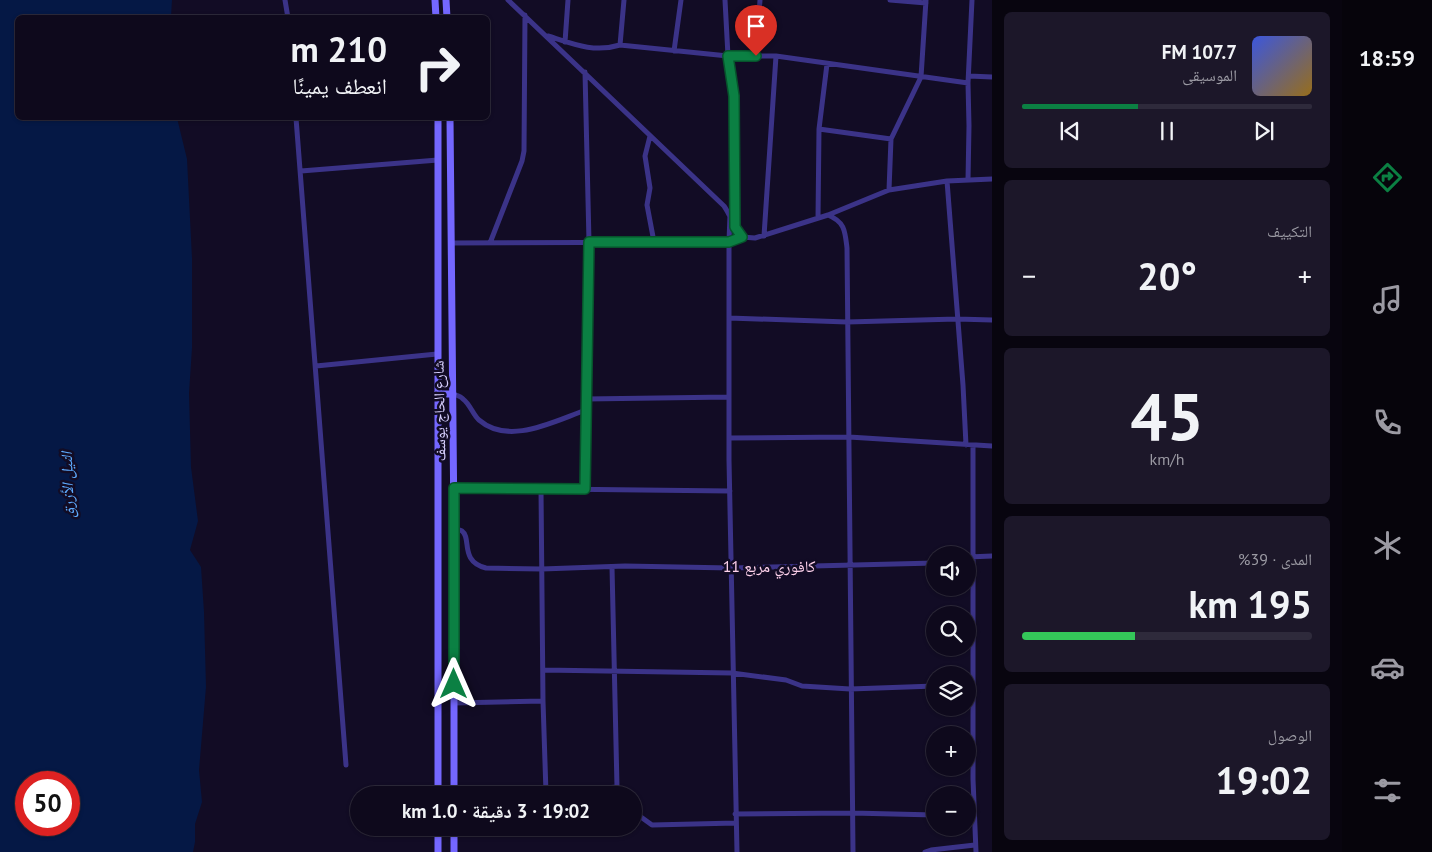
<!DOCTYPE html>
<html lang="ar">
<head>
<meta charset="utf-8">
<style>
  :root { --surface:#0e091c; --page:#1c1729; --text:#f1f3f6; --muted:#9b9aa3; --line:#2e2a3b; --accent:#0b8043 }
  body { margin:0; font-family:"PT Sans","Noto Naskh Arabic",sans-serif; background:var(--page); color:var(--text); direction:rtl; height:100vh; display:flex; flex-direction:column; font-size:19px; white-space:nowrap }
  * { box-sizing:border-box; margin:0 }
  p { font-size:16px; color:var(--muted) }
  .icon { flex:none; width:28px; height:28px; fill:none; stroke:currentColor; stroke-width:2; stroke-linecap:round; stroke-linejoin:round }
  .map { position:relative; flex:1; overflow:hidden; direction:ltr }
  .side { display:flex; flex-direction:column; gap:12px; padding:12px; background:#08050f; width:350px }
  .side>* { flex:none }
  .guide { position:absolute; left:15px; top:15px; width:475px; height:105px; border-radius:8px; box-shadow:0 1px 4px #0004,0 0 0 1px var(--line); direction:rtl; background:#0e091c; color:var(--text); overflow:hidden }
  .tools { position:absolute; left:926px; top:546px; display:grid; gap:10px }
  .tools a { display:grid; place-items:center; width:50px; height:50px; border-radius:50%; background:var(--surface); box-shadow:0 1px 4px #0004,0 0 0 1px var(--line); font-size:25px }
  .speed { position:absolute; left:15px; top:771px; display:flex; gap:10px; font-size:25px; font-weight:700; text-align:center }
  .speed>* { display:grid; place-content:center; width:65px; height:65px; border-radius:50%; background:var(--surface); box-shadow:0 1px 4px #0004,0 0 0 1px var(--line); line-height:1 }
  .speed .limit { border:8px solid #d22; background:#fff; color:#111 }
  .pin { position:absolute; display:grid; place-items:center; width:42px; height:42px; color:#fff; margin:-51px -21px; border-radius:50% 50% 50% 0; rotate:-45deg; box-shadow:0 0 5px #0007 }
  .pin .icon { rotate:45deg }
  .me { position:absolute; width:55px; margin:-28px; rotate:0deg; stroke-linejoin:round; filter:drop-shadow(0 0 4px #0008) }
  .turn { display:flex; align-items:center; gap:18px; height:105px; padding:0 20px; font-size:22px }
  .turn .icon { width:65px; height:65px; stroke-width:2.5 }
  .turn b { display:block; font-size:35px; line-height:42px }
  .big { font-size:38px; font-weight:700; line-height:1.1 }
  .side .widget { flex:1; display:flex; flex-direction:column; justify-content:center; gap:8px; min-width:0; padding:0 18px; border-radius:8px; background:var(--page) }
  .side .dial { align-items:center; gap:0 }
  .dial b { font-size:65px; line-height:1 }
  .song { display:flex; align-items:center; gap:15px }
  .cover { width:60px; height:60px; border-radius:8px; background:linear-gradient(135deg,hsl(230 70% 55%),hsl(40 70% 35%)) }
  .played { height:5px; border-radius:2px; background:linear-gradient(90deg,var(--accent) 40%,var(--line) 40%) }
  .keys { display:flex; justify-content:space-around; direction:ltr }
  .heat { display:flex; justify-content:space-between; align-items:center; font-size:28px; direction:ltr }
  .charge { height:8px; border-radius:4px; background:linear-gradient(90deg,#34c759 39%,var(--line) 0) }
  .trip { position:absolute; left:350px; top:786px; width:292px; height:50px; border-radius:25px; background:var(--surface); box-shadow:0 1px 4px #0004,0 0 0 1px var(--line); font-weight:700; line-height:50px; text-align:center; direction:rtl }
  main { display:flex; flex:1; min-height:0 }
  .menu { display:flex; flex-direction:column; width:90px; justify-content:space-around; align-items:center; background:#06040b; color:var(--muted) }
  .menu .icon { width:35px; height:35px }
  .menu .active { color:var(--accent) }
  .menu b { font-size:22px; color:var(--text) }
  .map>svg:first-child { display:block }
  .water { fill:#051845; fill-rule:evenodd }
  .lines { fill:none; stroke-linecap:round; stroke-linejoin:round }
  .street { stroke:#3b3388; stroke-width:5 }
  .secondary { stroke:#7467ff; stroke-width:7 }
  .route-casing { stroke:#07532c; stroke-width:12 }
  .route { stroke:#0b8043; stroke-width:9 }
  .labels { text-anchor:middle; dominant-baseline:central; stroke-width:5; stroke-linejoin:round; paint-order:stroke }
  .street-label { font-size:15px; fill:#d8d0ff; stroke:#120c25 }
  .water-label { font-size:16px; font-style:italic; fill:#5eabff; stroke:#120c25 }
  .neighbourhood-label { font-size:16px; fill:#ffd2ec; stroke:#120c25 }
</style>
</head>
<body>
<main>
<nav class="menu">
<b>18:59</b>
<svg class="icon active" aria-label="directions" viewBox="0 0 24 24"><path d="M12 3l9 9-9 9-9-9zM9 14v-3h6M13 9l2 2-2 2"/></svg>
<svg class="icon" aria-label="music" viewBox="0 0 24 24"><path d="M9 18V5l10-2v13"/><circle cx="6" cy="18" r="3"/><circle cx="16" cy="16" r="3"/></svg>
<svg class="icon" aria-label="phone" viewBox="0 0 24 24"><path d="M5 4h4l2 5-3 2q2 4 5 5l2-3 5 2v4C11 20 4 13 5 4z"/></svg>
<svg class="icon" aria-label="climate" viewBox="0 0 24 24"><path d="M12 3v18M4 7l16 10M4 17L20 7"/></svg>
<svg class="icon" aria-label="car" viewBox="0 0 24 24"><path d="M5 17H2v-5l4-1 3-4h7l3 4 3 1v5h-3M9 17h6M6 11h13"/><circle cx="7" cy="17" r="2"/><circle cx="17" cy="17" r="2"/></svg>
<svg class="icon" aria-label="filters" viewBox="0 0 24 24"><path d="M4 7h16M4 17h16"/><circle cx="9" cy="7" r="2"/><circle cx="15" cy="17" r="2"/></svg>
</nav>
<section class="side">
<div class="widget">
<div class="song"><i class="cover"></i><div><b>107.7 FM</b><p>الموسيقى</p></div></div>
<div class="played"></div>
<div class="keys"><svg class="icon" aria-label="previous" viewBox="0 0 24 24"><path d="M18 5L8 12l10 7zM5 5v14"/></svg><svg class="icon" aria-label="pause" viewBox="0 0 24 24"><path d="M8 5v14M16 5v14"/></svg><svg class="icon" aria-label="next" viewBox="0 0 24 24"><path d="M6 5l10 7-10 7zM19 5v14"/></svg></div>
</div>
<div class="widget"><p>التكييف</p>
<div class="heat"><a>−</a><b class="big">20°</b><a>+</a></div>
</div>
<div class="widget dial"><b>45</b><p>km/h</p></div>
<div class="widget"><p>المدى · 39%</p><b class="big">195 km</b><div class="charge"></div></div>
<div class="widget"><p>الوصول</p><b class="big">19:02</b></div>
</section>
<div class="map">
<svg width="992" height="852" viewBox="0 0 992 852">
  <rect width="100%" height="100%" fill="#120c25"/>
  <!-- water -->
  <path class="water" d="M 0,0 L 172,0 L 171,17 L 18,18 L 18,118 L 177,118 L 187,159 L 192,258 L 192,348 L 189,393 L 191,467 L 198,521 L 190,550 L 201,567 L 204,612 L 206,687 L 199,770 L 202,802 L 195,824 L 195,842 L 193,852 L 0,852 ZM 26,782 L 69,782 L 69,825 L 26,825 Z"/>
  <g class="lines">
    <!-- street -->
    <path class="street" d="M 285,0 L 288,18
      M 508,0 L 724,206 C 731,216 734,228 742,237 L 755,238 L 828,215 L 889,190 L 947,181 L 992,179
      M 725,0 L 728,56 L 734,96 L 735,222
      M 890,0 L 926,3
      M 548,36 C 573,44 594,53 620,45 L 728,56 L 776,56 L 968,83
      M 565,42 L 568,0
      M 620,45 L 624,0
      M 674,51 L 681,0
      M 756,56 L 760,0
      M 969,76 L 992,77
      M 296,118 L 346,765
      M 819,129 L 891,139
      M 650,136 L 645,156 L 650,188 L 647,205 L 654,242
      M 301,171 L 438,160
      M 968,180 L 969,126 L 968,83 L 972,0
      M 947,181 L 963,385 L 966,445
      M 889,190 L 891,139 L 921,77 L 926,0
      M 730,214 L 729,242 L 729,460 L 737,852
      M 828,215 C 845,222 845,231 847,248 L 853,852
      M 818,218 L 819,129 L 827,64
      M 764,236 L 776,56
      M 452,243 L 729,242 L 742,237
      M 490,243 L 522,161 L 524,151 L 525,15
      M 729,318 L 847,322 L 957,319 L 992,320
      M 316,366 L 437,354
      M 453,394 C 456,395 461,396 463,399 C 470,404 473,415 479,420 C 509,446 554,421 586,410
      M 586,399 L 729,397
      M 729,438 L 849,437 L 992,446
      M 973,445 L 973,779 L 976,852
      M 454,488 L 730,491
      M 541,489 L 543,701 L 546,793
      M 585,489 L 589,242 L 585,72
      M 454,529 C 455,529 462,530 462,531 C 472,538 459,561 486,568 L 542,569 L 625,566 L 731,568 L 935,563
      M 968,557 L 992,556
      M 612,567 L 617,787 L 621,795
      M 543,670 L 732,673 L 786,680 L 802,686 L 850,689 L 935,686
      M 454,703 L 543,701
      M 454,794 L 546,793 L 617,787
      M 634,812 L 652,825 L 736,823
      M 735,814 L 852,813 L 935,815
      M 925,852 L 931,850 L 975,845"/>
    <!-- secondary -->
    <path class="secondary" d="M 435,0 L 436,18
      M 446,0 L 447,18
      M 438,118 L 438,795
      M 450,118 L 454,529 L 454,795
      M 437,394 L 453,394
      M 438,828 L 438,852
      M 454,852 L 454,828"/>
  </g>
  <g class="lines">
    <!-- route casing -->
    <g class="route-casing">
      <path id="route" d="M 454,684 L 454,488 L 585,489 L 589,242 L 729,242 L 742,237 L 735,227 L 734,96 L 728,56 L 756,56"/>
    </g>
    <!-- route -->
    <use href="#route" class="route"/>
  </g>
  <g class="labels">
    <!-- street labels -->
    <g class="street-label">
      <text transform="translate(439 411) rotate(-91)">شارع الحاج يوسف</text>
    </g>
    <!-- water labels -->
    <g class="water-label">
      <text transform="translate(67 485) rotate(-92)">النيل الأزرق</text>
    </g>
    <!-- neighbourhood labels -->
    <g class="neighbourhood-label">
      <text x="769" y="566">كافوري مربع 11</text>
    </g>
  </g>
</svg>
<div class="tools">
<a><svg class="icon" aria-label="sound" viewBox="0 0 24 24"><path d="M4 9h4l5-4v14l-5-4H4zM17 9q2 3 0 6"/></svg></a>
<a><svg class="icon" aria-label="search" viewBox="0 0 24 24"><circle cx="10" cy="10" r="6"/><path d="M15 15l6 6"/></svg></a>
<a><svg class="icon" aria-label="layers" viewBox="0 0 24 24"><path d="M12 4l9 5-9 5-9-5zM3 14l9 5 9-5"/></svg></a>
<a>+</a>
<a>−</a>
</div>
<div class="speed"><div class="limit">50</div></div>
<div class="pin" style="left:756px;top:56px;background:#d93025"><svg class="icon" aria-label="arrive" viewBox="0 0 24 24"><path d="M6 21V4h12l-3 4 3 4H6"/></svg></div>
<svg class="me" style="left:454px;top:684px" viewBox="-20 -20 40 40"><path d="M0-17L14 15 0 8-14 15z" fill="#0b8043" stroke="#fff" stroke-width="4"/></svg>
<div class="trip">19:02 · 3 دقيقة · 1.0 km</div>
<div class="guide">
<div class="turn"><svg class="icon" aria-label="right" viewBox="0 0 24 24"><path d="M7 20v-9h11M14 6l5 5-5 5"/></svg><div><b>210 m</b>انعطف يمينًا</div></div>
</div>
</div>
</main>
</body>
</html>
